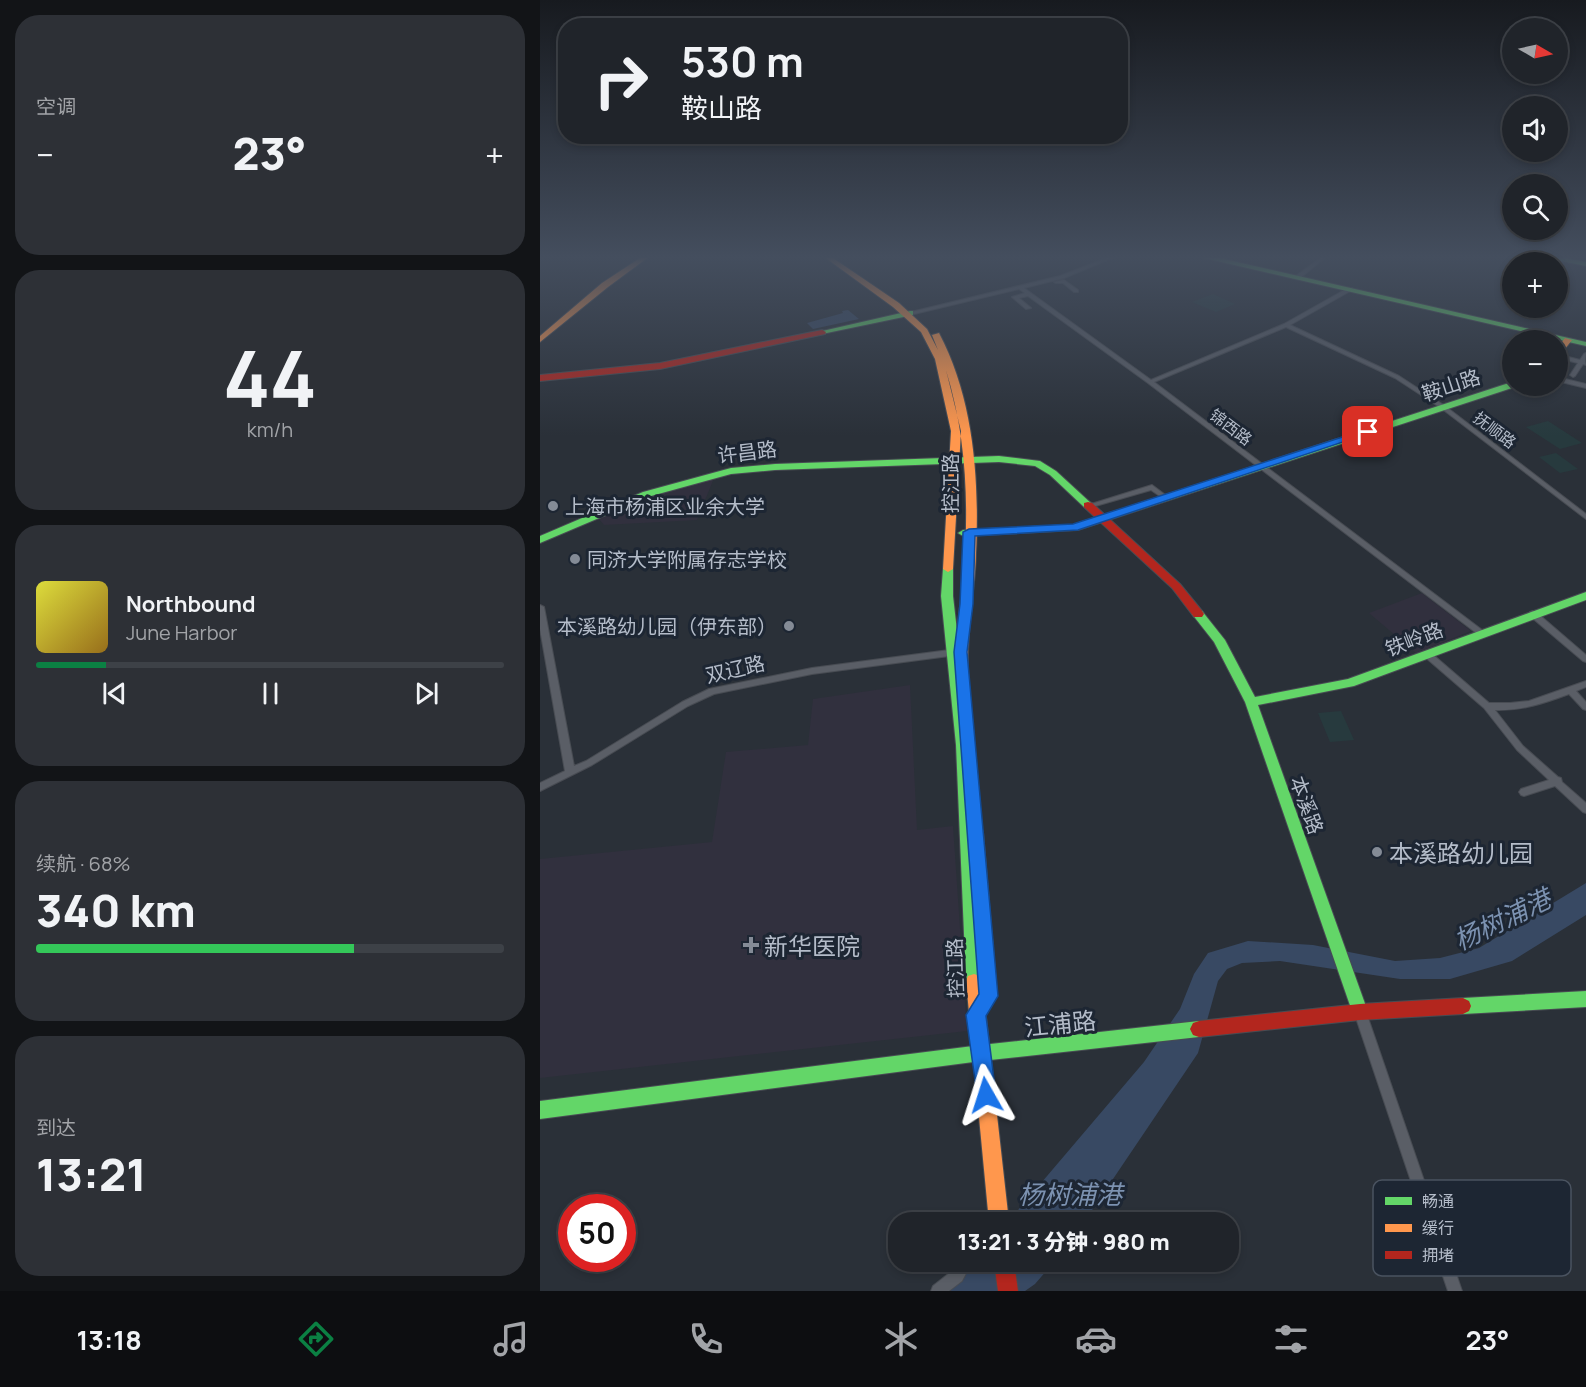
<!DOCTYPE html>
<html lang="zh">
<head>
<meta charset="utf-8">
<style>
  :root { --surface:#20242a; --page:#2d3036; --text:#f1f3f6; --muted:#a2a4a8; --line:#3d4147; --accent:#0b8043 }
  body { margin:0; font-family:Manrope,"Noto Sans SC",sans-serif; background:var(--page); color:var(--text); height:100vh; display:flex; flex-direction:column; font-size:22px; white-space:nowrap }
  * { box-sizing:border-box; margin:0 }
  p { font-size:20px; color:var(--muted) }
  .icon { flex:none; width:33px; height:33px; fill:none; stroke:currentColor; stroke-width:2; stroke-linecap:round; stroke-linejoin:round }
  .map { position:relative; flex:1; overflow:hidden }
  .details { display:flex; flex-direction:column; gap:15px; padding:15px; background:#121417; width:540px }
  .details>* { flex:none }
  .banner { position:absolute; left:18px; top:18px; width:570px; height:126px; border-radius:24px; box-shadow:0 3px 9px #0003,0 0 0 2px var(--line); background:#20242a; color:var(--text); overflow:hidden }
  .needle { width:39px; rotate:99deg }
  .fabs { position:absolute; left:962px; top:18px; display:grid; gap:12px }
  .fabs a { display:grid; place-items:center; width:66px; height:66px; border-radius:50%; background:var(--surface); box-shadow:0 3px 9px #0003,0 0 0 2px var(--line); font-size:30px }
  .speed { position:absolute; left:18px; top:1194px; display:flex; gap:12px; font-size:30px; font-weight:700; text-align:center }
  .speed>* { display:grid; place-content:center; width:78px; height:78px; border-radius:50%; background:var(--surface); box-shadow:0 3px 9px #0003,0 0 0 2px var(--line); line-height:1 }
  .speed .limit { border:9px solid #d22; background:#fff; color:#111 }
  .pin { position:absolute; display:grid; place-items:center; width:51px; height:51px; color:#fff; margin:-26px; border-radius:12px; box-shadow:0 3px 9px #0006 }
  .me { position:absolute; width:66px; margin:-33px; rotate:354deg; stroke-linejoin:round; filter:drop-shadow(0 0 4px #0008) }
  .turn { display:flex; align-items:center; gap:21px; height:126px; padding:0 24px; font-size:27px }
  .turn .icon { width:78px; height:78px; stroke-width:2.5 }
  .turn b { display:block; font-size:42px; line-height:51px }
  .big { font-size:45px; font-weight:800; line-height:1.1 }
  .details .widget { flex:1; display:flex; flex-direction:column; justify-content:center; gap:9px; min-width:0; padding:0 21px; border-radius:24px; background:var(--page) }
  .details .dial { align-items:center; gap:0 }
  .dial b { font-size:78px; line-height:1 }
  .song { display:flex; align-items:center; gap:18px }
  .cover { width:72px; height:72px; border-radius:9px; background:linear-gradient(135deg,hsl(60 70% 55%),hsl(40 70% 35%)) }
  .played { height:6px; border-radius:3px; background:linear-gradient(90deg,var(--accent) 15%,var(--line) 15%) }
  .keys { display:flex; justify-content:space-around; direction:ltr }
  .heat { display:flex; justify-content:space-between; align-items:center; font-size:33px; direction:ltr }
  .charge { height:9px; border-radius:4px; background:linear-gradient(90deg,#34c759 68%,var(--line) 0) }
  .trip { position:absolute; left:348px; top:1212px; width:351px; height:60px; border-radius:24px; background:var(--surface); box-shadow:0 3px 9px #0003,0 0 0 2px var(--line); font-weight:800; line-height:60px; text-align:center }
  .tabs { display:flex; height:96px; justify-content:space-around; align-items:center; background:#0d0e11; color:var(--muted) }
  .tabs .icon { width:42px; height:42px }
  .tabs .active { color:var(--accent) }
  .tabs b { font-size:27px; color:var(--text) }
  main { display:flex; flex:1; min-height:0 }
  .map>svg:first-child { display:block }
  .medical { fill:#31303e }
  .green { fill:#273a3e }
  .water { fill:#384963 }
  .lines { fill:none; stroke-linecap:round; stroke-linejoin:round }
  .street-casing { stroke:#484c53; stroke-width:2 }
  .fast-casing { stroke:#484c53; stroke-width:2 }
  .slow-casing { stroke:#484c53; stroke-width:2 }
  .jam-casing { stroke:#484c53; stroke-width:2 }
  .street { fill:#5a5e66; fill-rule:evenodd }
  .fast { fill:#63d668; fill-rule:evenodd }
  .slow { fill:#ff974d; fill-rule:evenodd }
  .jam { fill:#b3261e; fill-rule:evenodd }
  .route { fill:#1a73e8; stroke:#114b97; stroke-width:1.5 }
  .poi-dot { fill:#848b96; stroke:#1d2633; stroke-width:2 }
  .labels { text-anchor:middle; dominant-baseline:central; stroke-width:6; stroke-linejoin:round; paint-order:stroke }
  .far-street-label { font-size:16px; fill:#b4bcc9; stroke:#1d2633 }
  .street-label { font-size:20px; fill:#b4bcc9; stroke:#1d2633 }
  .poi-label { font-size:20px; fill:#b4bcc9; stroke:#1d2633; text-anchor:start }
  .near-poi-label { font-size:24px; fill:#b4bcc9; stroke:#1d2633; text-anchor:start }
  .near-street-label { font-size:24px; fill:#b4bcc9; stroke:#1d2633 }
  .near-water-label { font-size:26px; font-style:italic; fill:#7c92b1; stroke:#1d2633 }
  .key { fill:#1d2633; stroke:#4a5360; stroke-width:1.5 }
  .key-label { font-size:16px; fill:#b4bcc9 }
</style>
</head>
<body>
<main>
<section class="details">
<div class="widget"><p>空调</p>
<div class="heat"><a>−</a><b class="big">23°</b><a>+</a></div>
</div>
<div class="widget dial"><b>44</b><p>km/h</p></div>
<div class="widget">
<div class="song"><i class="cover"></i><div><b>Northbound</b><p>June Harbor</p></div></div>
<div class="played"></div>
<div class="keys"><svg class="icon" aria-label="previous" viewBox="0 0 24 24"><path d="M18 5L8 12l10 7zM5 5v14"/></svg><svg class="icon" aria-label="pause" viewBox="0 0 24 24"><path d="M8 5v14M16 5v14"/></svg><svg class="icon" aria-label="next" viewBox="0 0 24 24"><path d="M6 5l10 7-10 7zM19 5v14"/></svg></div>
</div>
<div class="widget"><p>续航 · 68%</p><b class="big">340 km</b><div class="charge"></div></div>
<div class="widget"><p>到达</p><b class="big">13:21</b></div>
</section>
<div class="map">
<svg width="1046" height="1291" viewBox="0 0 1046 1291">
  <rect width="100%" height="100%" fill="#2a3038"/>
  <!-- medical -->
  <path class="medical" d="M 174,478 L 157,520 L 64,525 L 59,519 L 104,499 Z
    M 882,593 L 931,631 L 876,653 L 829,613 Z
    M 370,685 L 377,830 L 413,826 L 427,1031 L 0,1078 L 0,859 L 172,842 L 186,752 L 268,745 L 273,699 Z"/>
  <!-- green -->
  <path class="green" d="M 673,294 L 695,304 L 676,312 L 652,302 Z
    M 1008,421 L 1042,443 L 1020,449 L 986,427 Z
    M 1016,453 L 1038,469 L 1020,473 L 999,457 Z
    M 801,711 L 814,740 L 790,742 L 778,713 Z"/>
  <!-- water -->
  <path class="water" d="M 308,310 L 319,319 L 273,329 L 267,323 L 303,313 L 302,311 Z
    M 1046,883 L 1046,915 L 972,961 L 910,979 L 860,979 L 740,961 L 702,963 L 687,969 L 678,981 L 658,1053 L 544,1222 L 468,1222 L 604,1062 L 640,1009 L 654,974 L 668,953 L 708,941 L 773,945 L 855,961 L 900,958 L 939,948 Z
    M 435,1262 L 514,1262 L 495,1284 L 485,1291 L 407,1291 Z"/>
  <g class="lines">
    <!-- street casing -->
    <g class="street-casing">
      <path id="street" d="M 572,256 L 577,256 L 524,278 L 484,288 L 611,380 L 744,324 L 808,288 L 812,288 L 812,290 L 750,325 L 859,376 L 905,406 L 1046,514 L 1046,519 L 901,408 L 855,378 L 746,327 L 614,382 L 946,633 L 945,635 L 939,635 L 608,383 L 488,296 L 479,298 L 491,308 L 486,309 L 472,297 L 485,293 L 479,289 L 374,314 L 371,312 L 520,276 Z
        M 783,256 L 787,256 L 760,278 L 756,278 L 756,276 Z
        M 524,280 L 538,290 L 538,292 L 534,292 L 523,283 L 516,283 L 514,282 Z
        M 1046,353 L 1045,361 L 1046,365 L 1043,364 L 1035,376 L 1033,377 L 1030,375 L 1038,363 L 1017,358 L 1017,354 L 1040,360 L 1044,354 Z
        M 1017,377 L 1046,384 L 1046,388 L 1017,381 Z
        M 612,485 L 628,497 L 628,499 L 624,499 L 611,490 L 552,507 L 550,508 L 547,506 L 548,505 Z
        M 0,605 L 4,607 L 34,766 L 46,761 L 142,702 L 169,689 L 272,668 L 417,649 L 421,652 L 417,655 L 272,674 L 174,694 L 148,706 L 52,765 L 0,791 L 0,783 L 25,771 L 0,629 Z
        M 993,611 L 996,612 L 1046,655 L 1046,662 L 1043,661 L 990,616 L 989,614 L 990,612 Z
        M 888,652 L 891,653 L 949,703 L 970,703 L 989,701 L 1046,681 L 1046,687 L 1036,691 L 1046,702 L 1046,710 L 1043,709 L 1029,694 C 1005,703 981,711 955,710 L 983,746 L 1018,777 L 1021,778 L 1022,782 L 1046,803 L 1046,813 L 1043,812 L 1015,786 L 984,796 L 981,795 L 979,792 L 981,789 L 1009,780 L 977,750 L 944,708 L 885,657 L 884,655 Z
        M 820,1007 L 824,1008 L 826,1012 L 922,1291 L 908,1291 L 814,1012 L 816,1008 Z
        M 418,1262 L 432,1262 L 422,1281 L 409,1291 L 391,1291 L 393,1286 L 412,1271 Z"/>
    </g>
    <!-- fast casing -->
    <g class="fast-casing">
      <path id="fast" d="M 661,256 L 671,256 L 1046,342 L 1046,346 L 664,258 Z
        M 1003,256 L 1014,256 L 1046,262 L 1046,266 L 1006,258 Z
        M 370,311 L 373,311 L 373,315 L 282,334 L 278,332 Z
        M 972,382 L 972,386 L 976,386 L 975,387 L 538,530 L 423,536 L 418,533 L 423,530 L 533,525 Z
        M 459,456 L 500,461 L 516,471 L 553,505 L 552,507 L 544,507 L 510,475 L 495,466 L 459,462 L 235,470 L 191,474 L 111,496 L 0,543 L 0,536 L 103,492 L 191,468 L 235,464 Z
        M 408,566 L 413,569 L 413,596 L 430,745 L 434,827 L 441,828 L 443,832 L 457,996 L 442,1020 L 436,1023 L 430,1020 L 428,1015 L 441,994 L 440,986 L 434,988 L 428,986 L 426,981 L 416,745 L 401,596 L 403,569 Z
        M 1046,592 L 1046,600 L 814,686 L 718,705 L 828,1012 L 826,1017 L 820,1020 L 814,1017 L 705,702 L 674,642 L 652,614 L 654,611 L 662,611 L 685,640 L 715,697 L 808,679 Z
        M 1046,991 L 1046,1007 L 923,1014 L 917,1011 L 915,1006 L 917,1001 L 923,998 Z
        M 659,1021 L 665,1023 L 668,1029 L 665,1035 L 659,1037 L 441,1061 L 0,1119 L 0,1101 L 441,1045 Z"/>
    </g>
    <!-- slow casing -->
    <g class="slow-casing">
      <path id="slow" d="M 103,256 L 110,256 L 68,287 L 0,342 L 0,336 L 62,283 Z
        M 283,256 L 290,256 L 359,303 L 387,329 L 398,350 L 392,335 L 399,333 C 437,405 440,493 435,572 C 432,604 427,635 428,668 L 426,671 L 418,671 L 416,656 C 416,627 422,598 424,569 C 429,501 426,435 406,370 L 421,431 L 413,569 L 408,572 L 403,569 L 411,431 L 395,359 L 381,332 L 353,307 Z
        M 1025,338 L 1032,340 L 1020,355 L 1017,355 L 1017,348 Z
        M 434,974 L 440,976 L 442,981 L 469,1222 L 449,1222 L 426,981 L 428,976 Z"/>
    </g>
    <!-- jam casing -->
    <g class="jam-casing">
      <path id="jam" d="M 282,330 L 286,332 L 285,334 L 120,369 L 0,381 L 0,375 L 120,363 Z
        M 548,502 L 552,503 L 640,584 L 662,611 L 664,614 L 662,617 L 654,617 L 632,588 L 544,507 L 544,503 Z
        M 923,998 L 929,1001 L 931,1006 L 929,1011 L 923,1014 L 820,1020 L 659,1037 L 653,1035 L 650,1029 L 653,1023 L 659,1021 L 820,1004 Z
        M 454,1262 L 474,1262 L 478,1291 L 458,1291 Z"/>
    </g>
    <!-- street -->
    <use href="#street" class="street"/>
    <!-- fast -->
    <use href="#fast" class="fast"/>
    <!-- slow -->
    <use href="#slow" class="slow"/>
    <!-- jam -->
    <use href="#jam" class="jam"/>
  </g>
  <!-- sky -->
  <linearGradient id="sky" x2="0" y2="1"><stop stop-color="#171a1f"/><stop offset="0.59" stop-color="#444e5e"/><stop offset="1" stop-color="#444e5e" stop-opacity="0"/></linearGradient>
  <rect width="1046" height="436" fill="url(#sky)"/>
  <!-- route -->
  <path class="route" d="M 824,430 L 833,432 L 538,530 L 435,536 L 433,604 L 427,652 L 458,996 L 446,1016 L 456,1095 L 453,1102 L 446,1105 L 438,1102 L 426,1015 L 439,994 L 414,652 L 420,604 L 423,532 L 429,529 L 533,524 Z"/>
  <!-- markers -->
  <g class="poi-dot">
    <circle cx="13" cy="506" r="6"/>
    <circle cx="35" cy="559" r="6"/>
    <circle cx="249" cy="626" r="6"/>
    <circle cx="837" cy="852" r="6"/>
    <path d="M208 936h6v6h6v6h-6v6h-6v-6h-6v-6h6z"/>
  </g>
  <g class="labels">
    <!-- far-street labels -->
    <g class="far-street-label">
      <text transform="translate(691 427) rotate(37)">锦西路</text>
      <text transform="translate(955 430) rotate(37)">抚顺路</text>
    </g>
    <!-- street labels -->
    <g class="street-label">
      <text transform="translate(911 385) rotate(-18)">鞍山路</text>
      <text transform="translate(207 452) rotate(-7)">许昌路</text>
      <text transform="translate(410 483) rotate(-90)">控江路</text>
      <text transform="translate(874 639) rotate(-21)">铁岭路</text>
      <text transform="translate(195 669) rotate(-13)">双辽路</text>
      <text transform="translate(767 805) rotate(70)">本溪路</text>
      <text transform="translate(415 968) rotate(-92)">控江路</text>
    </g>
    <!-- poi labels -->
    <g class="poi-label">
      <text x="25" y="506">上海市杨浦区业余大学</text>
      <text x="47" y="559">同济大学附属存志学校</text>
      <text x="237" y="626" text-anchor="end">本溪路幼儿园（伊东部）</text>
    </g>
    <!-- near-poi labels -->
    <g class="near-poi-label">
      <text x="849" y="852">本溪路幼儿园</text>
      <text x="224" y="945">新华医院</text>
    </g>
    <!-- near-street labels -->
    <g class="near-street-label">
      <text transform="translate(520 1023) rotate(-6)">江浦路</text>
    </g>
    <!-- near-water labels -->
    <g class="near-water-label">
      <text transform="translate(962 919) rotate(-26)">杨树浦港</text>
      <text x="530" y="1194">杨树浦港</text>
    </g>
  </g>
  <!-- legend -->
  <rect x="833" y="1180" width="198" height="96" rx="9" class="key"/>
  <rect x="845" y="1197" width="27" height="8" fill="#63d668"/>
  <rect x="845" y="1224" width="27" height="8" fill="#ff974d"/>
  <rect x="845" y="1251" width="27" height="8" fill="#b3261e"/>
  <g class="key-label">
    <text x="882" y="1207">畅通</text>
    <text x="882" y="1234">缓行</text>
    <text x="882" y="1261">拥堵</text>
  </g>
</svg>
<div class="fabs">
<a><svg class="needle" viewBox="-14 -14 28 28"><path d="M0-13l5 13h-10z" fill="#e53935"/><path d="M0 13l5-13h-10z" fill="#a2a4a8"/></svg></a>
<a><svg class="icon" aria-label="sound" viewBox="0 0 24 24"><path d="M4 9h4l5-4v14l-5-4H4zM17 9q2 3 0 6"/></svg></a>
<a><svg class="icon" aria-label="search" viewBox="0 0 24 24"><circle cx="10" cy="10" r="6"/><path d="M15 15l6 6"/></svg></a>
<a>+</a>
<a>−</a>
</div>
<div class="speed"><div class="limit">50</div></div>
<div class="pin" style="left:828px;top:432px;background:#d93025"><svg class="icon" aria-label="arrive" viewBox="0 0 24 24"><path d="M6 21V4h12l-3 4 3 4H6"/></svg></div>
<svg class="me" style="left:446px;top:1095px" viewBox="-20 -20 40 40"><path d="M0-17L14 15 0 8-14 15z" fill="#1a73e8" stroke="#fff" stroke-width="4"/></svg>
<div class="trip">13:21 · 3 分钟 · 980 m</div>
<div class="banner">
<div class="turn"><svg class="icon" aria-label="right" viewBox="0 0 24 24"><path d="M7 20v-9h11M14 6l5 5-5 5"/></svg><div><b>530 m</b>鞍山路</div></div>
</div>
</div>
</main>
<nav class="tabs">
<b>13:18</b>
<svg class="icon active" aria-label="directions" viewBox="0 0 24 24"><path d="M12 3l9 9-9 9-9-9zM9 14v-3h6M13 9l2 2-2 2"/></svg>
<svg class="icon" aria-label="music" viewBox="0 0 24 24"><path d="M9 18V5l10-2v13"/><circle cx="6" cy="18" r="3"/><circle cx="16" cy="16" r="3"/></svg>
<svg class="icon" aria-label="phone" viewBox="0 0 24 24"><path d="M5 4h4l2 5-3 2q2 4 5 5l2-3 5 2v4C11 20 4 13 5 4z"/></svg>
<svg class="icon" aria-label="climate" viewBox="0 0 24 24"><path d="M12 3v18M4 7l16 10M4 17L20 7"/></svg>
<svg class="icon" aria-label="car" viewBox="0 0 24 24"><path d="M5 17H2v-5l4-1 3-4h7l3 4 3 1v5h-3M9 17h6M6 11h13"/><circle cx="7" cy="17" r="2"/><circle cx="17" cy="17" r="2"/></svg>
<svg class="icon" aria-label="filters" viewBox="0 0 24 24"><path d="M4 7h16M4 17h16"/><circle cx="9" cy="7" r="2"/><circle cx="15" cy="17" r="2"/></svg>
<b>23°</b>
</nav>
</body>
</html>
